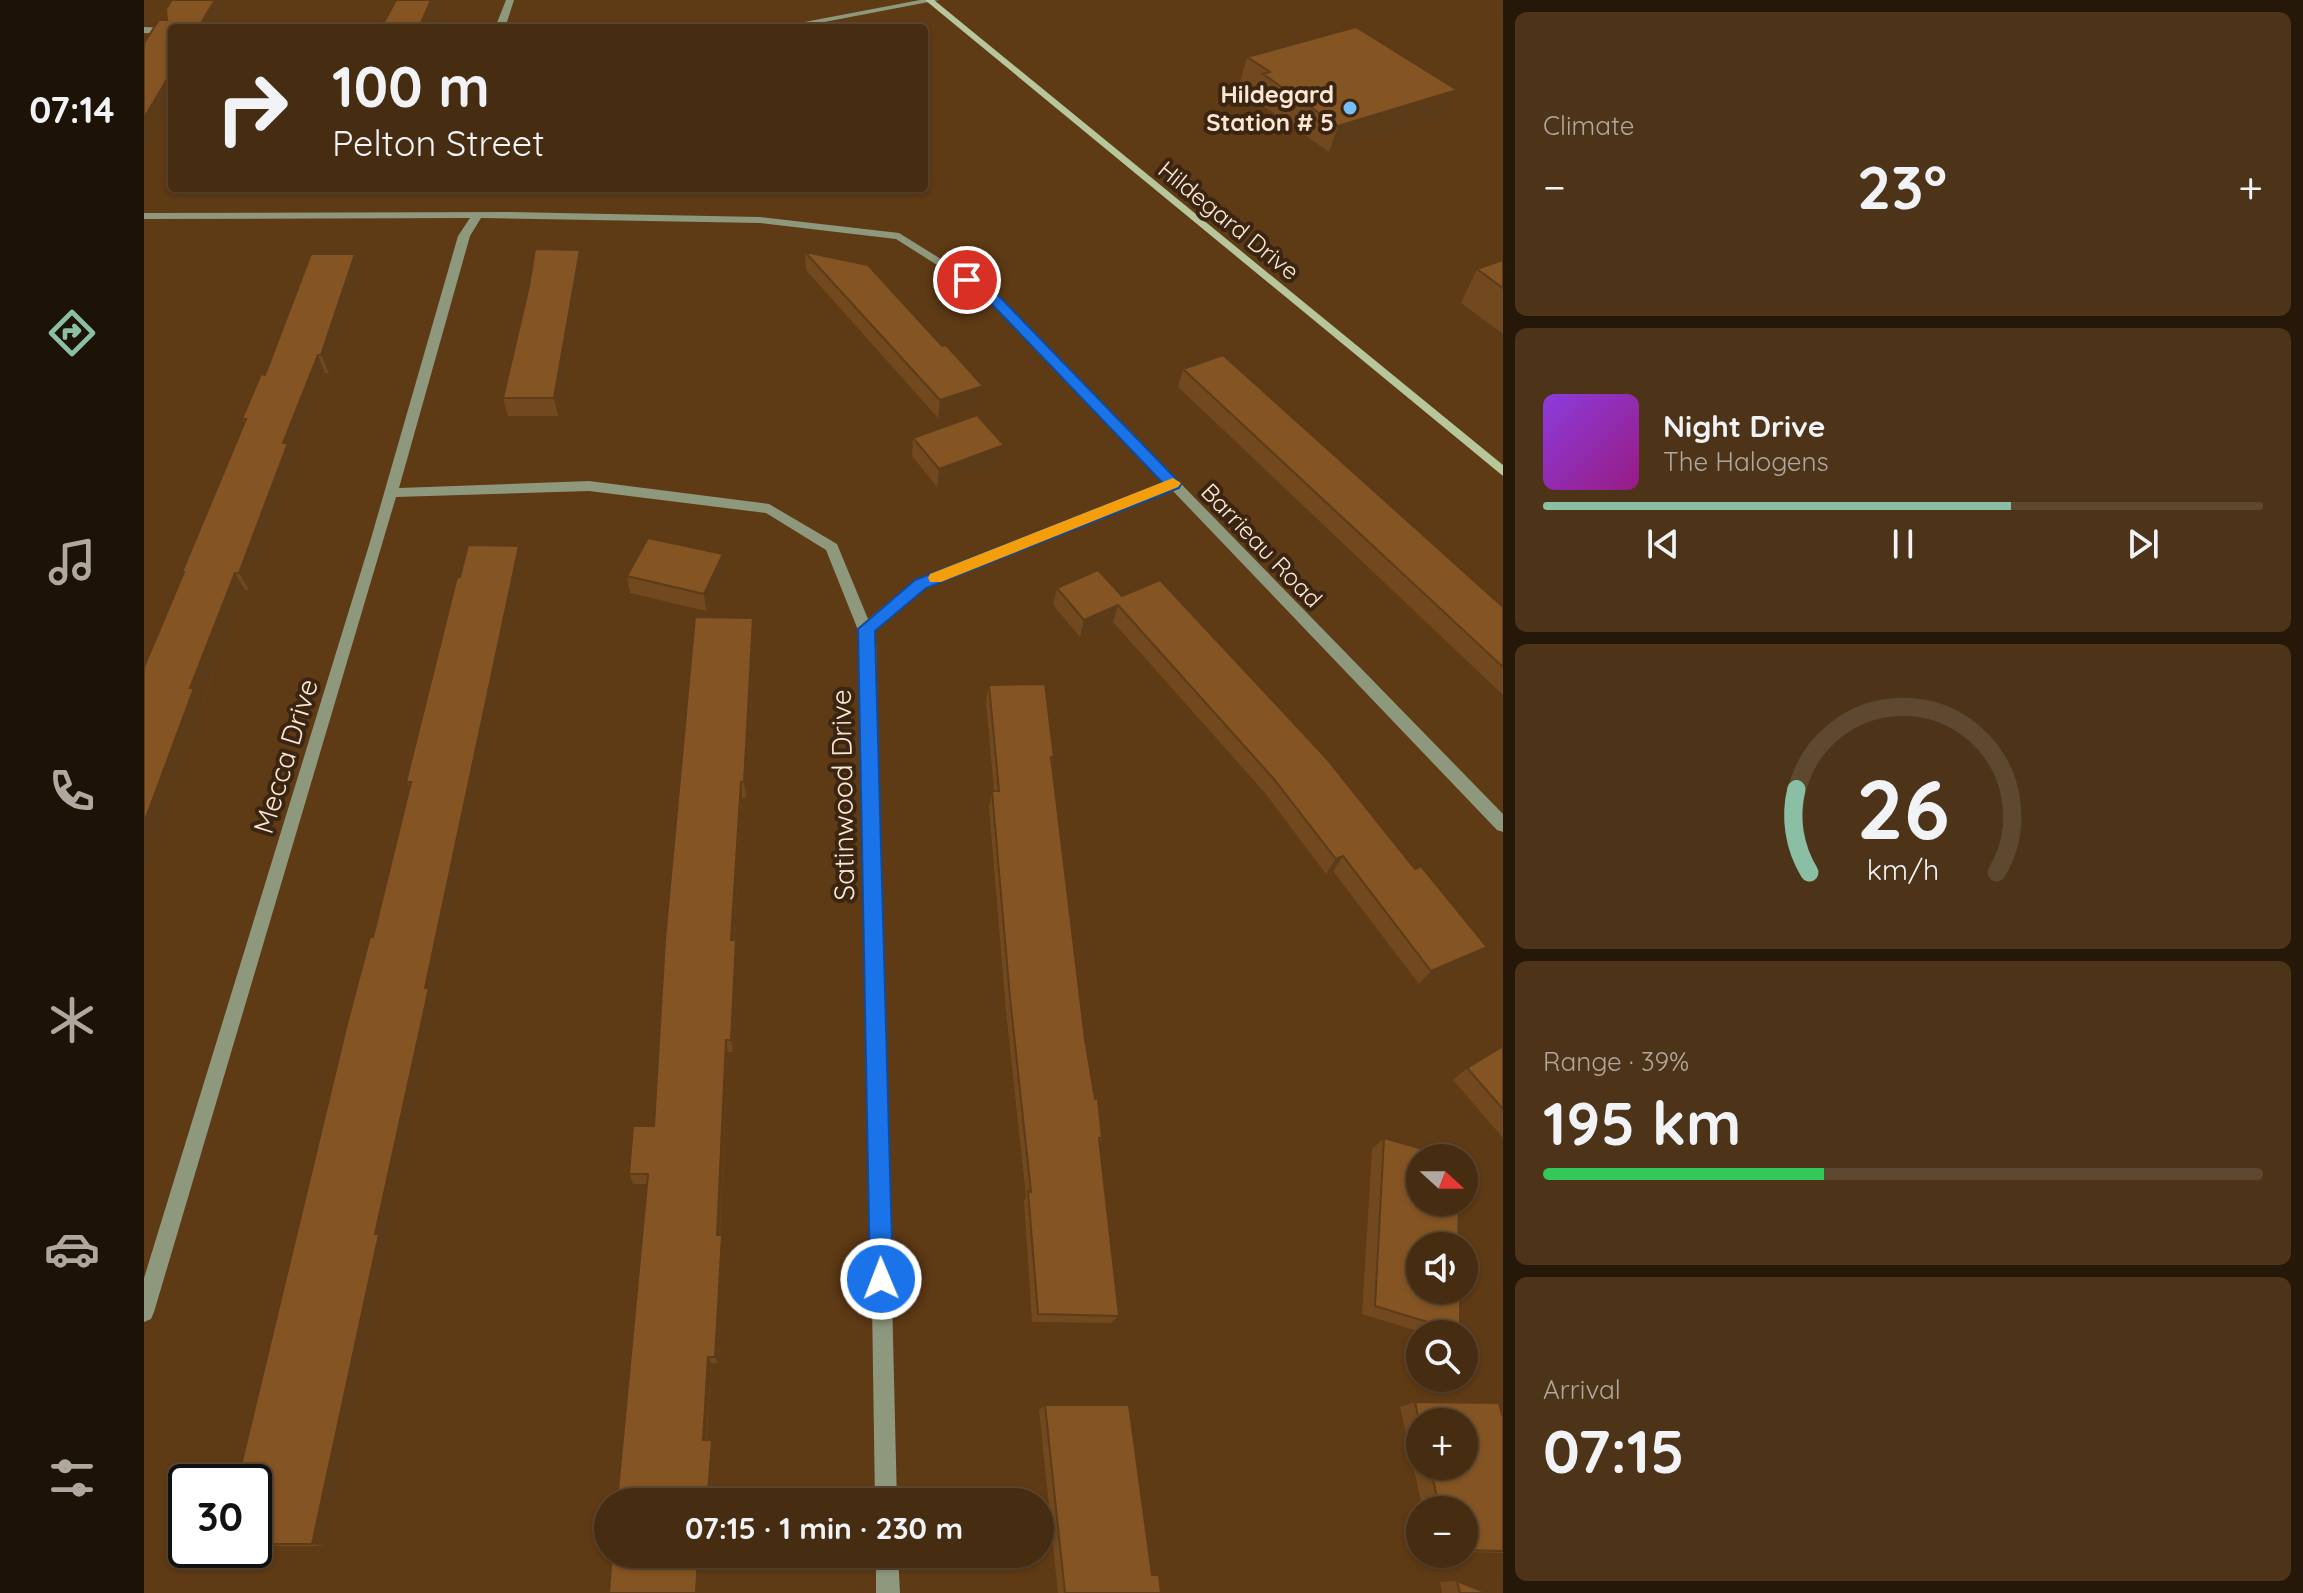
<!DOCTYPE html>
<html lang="en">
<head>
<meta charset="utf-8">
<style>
  :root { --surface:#462c10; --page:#4d3419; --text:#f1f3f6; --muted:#b0a79f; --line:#5e4830; --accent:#8abfa5 }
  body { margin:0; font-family:Quicksand,sans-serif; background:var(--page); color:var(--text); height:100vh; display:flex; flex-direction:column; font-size:30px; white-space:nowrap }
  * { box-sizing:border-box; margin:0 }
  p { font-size:26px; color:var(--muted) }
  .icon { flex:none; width:44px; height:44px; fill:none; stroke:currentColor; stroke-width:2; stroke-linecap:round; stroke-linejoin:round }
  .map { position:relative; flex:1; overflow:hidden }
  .panel { display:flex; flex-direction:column; gap:12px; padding:12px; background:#261809; width:800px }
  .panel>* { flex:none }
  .hud { position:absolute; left:24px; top:24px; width:760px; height:168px; border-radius:8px; box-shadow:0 2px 6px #0004,0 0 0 2px var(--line); background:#462c10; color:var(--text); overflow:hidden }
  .needle { width:52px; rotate:111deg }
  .buttons { position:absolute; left:1262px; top:1144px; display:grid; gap:16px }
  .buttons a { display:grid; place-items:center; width:72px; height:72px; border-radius:50%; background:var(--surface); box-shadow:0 2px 6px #0004,0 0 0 2px var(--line); font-size:40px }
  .speed { position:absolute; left:24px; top:1464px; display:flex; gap:16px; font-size:40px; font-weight:700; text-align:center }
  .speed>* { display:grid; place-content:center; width:104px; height:104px; border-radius:50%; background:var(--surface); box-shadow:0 2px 6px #0004,0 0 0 2px var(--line); line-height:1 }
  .speed .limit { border:4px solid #111; border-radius:12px; background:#fff; color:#111 }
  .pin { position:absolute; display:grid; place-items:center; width:68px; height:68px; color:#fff; margin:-34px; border:4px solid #fff; border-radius:50%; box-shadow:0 2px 8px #0007 }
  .me { position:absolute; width:88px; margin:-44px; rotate:359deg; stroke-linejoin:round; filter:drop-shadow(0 0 6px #0008) }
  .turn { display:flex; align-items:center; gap:28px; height:168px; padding:0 32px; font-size:36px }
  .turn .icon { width:104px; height:104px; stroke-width:2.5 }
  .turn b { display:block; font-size:56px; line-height:68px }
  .big { font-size:60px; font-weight:700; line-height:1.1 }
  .panel .tile { flex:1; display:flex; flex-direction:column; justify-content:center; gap:12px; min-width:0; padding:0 28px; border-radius:12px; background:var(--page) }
  .panel .dial { align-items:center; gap:0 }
  .dial svg { height:208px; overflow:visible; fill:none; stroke:var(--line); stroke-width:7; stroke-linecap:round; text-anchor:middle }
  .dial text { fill:var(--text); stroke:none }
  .song { display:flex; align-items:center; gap:24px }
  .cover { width:96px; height:96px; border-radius:12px; background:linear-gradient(135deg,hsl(270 70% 55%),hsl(310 70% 35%)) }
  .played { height:8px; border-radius:4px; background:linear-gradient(90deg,var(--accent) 65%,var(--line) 65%) }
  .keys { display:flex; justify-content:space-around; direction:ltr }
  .heat { display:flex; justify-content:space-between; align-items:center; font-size:44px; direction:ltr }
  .charge { height:12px; border-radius:6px; background:linear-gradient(90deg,#34c759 39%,var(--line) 0) }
  .trip { position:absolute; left:450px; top:1488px; width:460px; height:80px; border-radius:40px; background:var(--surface); box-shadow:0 2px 6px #0004,0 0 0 2px var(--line); font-weight:700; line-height:80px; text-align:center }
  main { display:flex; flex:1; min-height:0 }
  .dock { display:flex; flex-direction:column; width:144px; justify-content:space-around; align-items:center; background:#1c1206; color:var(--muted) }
  .dock .icon { width:56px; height:56px }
  .dock .current { color:var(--accent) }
  .dock b { font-size:36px; color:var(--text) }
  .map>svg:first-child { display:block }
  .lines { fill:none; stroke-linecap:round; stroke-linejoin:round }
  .street { fill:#8e987d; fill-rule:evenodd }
  .secondary { fill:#b7c69b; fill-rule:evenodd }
  .wall { fill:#72481e; fill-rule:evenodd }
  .shaded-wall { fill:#5c3b18 }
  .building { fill:#845423; stroke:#5c3b18; stroke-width:2 }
  .route { fill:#1a73e8; stroke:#114b97; stroke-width:2 }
  .slow { fill:#f59e0b }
  .poi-dot { fill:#78bff7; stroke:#392511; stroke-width:3 }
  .labels { text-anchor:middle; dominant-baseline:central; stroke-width:8; stroke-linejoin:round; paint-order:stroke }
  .far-poi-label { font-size:24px; font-weight:bold; fill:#fde7d3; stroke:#392511; text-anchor:end }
  .far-street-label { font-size:24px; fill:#fde7d3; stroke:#392511 }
  .street-label { font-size:28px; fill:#fde7d3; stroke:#392511 }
</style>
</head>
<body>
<main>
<nav class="dock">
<b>07:14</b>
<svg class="icon current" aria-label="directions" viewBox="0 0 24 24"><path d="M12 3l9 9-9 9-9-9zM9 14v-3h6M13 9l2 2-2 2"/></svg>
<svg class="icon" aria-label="music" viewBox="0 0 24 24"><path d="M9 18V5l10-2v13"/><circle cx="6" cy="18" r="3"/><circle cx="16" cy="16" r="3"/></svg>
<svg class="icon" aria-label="phone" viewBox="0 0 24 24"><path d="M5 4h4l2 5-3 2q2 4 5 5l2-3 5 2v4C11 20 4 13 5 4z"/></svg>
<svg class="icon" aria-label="climate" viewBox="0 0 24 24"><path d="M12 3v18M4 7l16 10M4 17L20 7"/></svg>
<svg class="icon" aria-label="car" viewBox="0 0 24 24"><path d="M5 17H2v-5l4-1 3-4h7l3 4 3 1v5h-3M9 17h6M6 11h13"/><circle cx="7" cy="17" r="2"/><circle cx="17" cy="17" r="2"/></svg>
<svg class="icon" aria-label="filters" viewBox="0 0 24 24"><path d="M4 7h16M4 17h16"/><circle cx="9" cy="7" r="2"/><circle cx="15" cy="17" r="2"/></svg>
</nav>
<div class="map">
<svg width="1359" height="1593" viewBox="0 0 1359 1593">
  <rect width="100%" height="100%" fill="#5e3a15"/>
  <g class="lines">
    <!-- street -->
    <path class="street" d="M 362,0 L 370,0 L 361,28 L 351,28 Z
      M 776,0 L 795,0 L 649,28 L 629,28 Z
      M 0,27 L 28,28 L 28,34 L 0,33 Z
      M 365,212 L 616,217 L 755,233 L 850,292 L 1359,814 L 1359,832 L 1353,830 L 1028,490 L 781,588 L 729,631 L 732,640 L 753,1502 L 731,1502 L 718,640 L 682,550 L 622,513 L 445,491 L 252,497 L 10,1312 L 7,1319 L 0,1322 L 0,1278 L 226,542 L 314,236 L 326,218 L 0,219 L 0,213 ZM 337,218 L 616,223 L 752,239 L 842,296 L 1020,483 L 771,580 L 724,619 L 693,544 L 625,504 L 445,481 L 255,488 L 326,236 Z
      M 732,1554 L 754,1554 L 756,1593 L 732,1593 Z"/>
    <!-- secondary -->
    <path class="secondary" d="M 781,0 L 790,0 L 1359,465 L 1359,476 Z"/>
  </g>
  <!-- wall -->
  <path class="wall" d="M 1103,57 L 1313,90 L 1302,116 L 1185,152 L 1111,100 L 1113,94 L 1096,82 Z
    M 436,250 L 439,268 L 414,416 L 364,416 L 359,398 Z
    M 661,252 L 798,346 L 836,404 L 794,418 L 662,270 Z
    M 211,254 L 217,272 L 185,373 L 181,373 L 150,456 L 152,461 L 105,590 L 101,590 L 59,701 L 62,705 L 0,875 L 0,667 L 39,575 L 38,572 L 100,423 L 98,419 L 121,375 Z
    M 1359,260 L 1359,334 L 1317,303 L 1333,269 Z
    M 1039,369 L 1359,607 L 1359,695 L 1034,387 Z
    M 769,438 L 860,445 L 857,463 L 793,487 L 768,456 Z
    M 380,564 L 290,996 L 294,1001 L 243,1240 L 246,1243 L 182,1546 L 110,1546 L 110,1482 L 229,937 L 266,788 L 262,782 Z
    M 581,572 L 562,611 L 486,593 L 483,576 Z
    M 913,588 L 978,596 L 1329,961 L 1275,984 L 1189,871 L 1182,874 L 1121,793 L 969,622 L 936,637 L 909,605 Z
    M 609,618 L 610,635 L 602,798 L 598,798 L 590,940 L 592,940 L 594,954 L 589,1052 L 584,1052 L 576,1235 L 578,1235 L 580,1244 L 574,1363 L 567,1363 L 563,1440 L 570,1444 L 567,1497 L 473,1502 L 503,1184 L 489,1184 L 485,1174 L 510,1126 Z
    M 845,685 L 910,758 L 908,767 L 941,1039 L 958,1138 L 956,1142 L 975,1316 L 967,1323 L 888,1322 L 880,1201 L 882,1196 L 862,1011 L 845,807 L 848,791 L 850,791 L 842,701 Z
    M 1359,1046 L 1359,1138 L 1309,1080 L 1323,1068 Z
    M 1240,1138 L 1276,1246 L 1316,1332 L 1311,1334 L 1283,1334 L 1218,1314 L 1228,1149 Z
    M 1271,1402 L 1359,1418 L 1359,1553 L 1320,1552 L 1320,1510 L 1279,1510 L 1256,1407 ZM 1276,1422 L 1320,1466 L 1276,1466 Z
    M 901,1405 L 1008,1575 L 1017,1593 L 914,1593 L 895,1410 Z
    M 1313,1581 L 1343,1593 L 1298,1593 L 1296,1582 Z"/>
  <!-- shaded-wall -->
  <path class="shaded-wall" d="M 71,0 L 86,0 L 70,28 L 54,28 Z
    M 287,0 L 298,0 L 287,28 L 275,28 Z
    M 28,71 L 28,100 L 0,148 L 0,118 Z
    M 1313,90 L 1302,116 L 1185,152 L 1194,126 Z
    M 436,250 L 439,268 L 414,416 L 410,398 Z
    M 211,254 L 217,272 L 185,373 L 177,355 Z
    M 174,355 L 181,373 L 150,456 L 152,461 L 105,590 L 95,573 L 139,443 Z
    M 839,386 L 836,404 L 794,418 L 796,400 Z
    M 860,445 L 857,463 L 793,487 L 795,469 Z
    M 375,546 L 380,564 L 290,996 L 294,1001 L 243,1240 L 246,1243 L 182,1546 L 168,1544 L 281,988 Z
    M 579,554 L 581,572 L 562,611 L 560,594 Z
    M 91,573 L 101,590 L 59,700 L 62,705 L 0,875 L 0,823 L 46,688 Z
    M 974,605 L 969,622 L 936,637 L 940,620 Z
    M 609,618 L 610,635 L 602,798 L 600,782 Z
    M 597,782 L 598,798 L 589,954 L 587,940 Z
    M 1199,856 L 1189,871 L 1182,874 L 1192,859 Z
    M 592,940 L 594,954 L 589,1052 L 587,1040 Z
    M 1343,947 L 1329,961 L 1275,984 L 1287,971 Z
    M 582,1040 L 584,1052 L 575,1244 L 573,1235 Z
    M 578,1235 L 580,1244 L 574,1363 L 571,1357 Z
    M 564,1357 L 567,1363 L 562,1444 L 559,1440 Z
    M 568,1440 L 570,1444 L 567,1497 L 564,1493 Z
    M 554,1554 L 558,1554 L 556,1593 L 552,1593 Z"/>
  <!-- building -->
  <path class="building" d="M 28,0 L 71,0 L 54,28 L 28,28 L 28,71 L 0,118 L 0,43 L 15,20 L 23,20 L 22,9 Z
    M 252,0 L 287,0 L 275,28 L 237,28 Z
    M 1212,27 L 1313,90 L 1194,126 L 1119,74 L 1126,72 L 1103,57 Z
    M 391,249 L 436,250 L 410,398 L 359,398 L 385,286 Z
    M 661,252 L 724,265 L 798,346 L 802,345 L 839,386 L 796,400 Z
    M 167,254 L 211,254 L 177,355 L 174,355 L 139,443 L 144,443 L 95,573 L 91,573 L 46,688 L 50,688 L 0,823 L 0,667 L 40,572 L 38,572 L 102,419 L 98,419 L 117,374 L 121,375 Z
    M 1359,260 L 1359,288 L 1333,269 Z
    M 1079,355 L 1359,607 L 1359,667 L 1039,369 Z
    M 833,415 L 860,445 L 795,469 L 769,438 Z
    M 504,538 L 579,554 L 560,594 L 483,576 Z
    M 324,545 L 375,546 L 281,988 L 285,988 L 231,1234 L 235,1234 L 168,1544 L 110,1544 L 110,1482 L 93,1482 L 203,1024 L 226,937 L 229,937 L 267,782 L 262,782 L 313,577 L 316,577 Z
    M 954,570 L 978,596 L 1016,580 L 1183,759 L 1271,869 L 1277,866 L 1343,947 L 1287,971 L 1199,856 L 1192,859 L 1129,778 L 974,605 L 940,620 L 913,588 Z
    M 551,617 L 609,618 L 600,782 L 597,782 L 587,940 L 592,940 L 587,1040 L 582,1040 L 573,1235 L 578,1235 L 571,1357 L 564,1357 L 559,1440 L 568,1440 L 564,1493 L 557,1494 L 557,1502 L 473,1502 L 504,1174 L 485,1174 L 489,1126 L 510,1126 L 521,940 Z
    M 901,684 L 910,758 L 907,757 L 941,1039 L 951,1099 L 954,1099 L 958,1138 L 955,1138 L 975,1316 L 894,1314 L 884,1191 L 887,1192 L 866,998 L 848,791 L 855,791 L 845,685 Z
    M 1359,1046 L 1359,1109 L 1323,1068 Z
    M 1240,1138 L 1310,1158 L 1276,1158 L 1276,1202 L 1315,1202 L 1314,1246 L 1276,1246 L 1276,1290 L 1316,1290 L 1316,1332 L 1231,1306 Z
    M 1271,1402 L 1355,1403 L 1359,1418 L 1359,1551 L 1320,1550 L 1320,1510 L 1296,1510 L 1286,1466 L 1320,1466 L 1320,1422 L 1276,1422 L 1276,1425 Z
    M 901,1405 L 985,1405 L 1008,1575 L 1015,1575 L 1017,1593 L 921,1593 Z
    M 468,1554 L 554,1554 L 552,1593 L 465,1593 Z
    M 1313,1581 L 1343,1593 L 1316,1593 Z"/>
  <!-- route -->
  <path class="route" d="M 823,276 L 850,291 L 1037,484 L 1035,488 L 782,588 L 731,631 L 749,1279 L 746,1287 L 737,1290 L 729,1287 L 726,1279 L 714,629 L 771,580 L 1019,483 L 841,297 L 818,282 L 818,277 Z"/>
  <!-- slow -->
  <path class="slow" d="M 1029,478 L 1037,483 L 1034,487 L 797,582 L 786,582 L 784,578 L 786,574 Z"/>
  <!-- markers -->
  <circle class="poi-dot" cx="1206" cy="108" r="8"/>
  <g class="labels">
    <!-- far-poi labels -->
    <g class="far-poi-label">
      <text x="1190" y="94">Hildegard<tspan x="1190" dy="28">Station # 5</tspan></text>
    </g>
    <!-- far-street labels -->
    <g class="far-street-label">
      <text transform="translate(1085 220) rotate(39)">Hildegard Drive</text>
      <text transform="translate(1118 545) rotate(46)">Barrieau Road</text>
    </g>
    <!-- street labels -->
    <g class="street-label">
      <text transform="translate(141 756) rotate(-73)">Mecca Drive</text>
      <text transform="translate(698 795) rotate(-91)">Satinwood Drive</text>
    </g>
  </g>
</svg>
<div class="buttons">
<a><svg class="needle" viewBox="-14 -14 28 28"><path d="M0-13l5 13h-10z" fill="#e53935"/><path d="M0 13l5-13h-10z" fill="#b0a79f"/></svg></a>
<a><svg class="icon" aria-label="sound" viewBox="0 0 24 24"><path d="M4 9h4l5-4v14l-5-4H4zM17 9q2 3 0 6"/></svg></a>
<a><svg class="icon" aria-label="search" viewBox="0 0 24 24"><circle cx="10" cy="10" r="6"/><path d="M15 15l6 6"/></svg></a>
<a>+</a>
<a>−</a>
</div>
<div class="speed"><div class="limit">30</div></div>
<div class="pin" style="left:823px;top:280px;background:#d93025"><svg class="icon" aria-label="arrive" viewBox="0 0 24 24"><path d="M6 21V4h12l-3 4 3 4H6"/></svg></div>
<svg class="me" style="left:737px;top:1279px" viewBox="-20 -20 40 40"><circle r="17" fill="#1a73e8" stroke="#fff" stroke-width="3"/><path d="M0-11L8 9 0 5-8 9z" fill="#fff"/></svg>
<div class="trip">07:15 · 1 min · 230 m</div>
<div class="hud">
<div class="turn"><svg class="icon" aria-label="right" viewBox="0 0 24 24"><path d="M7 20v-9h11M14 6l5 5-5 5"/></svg><div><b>100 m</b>Pelton Street</div></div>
</div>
</div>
<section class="panel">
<div class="tile"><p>Climate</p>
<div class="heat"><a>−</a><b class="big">23°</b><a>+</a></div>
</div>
<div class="tile">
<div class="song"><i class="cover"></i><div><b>Night Drive</b><p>The Halogens</p></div></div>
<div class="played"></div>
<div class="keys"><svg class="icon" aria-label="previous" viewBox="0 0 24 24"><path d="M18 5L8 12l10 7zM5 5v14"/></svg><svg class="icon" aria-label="pause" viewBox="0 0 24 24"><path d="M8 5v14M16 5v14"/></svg><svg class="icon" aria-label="next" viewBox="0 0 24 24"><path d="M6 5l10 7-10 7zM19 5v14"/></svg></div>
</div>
<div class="tile dial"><svg viewBox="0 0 100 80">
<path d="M14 69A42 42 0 1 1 86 69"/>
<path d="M14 69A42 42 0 0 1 9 37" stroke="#8abfa5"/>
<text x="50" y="56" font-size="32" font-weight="700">26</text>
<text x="50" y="72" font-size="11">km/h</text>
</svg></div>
<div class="tile"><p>Range · 39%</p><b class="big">195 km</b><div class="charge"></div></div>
<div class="tile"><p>Arrival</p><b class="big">07:15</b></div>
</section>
</main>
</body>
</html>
